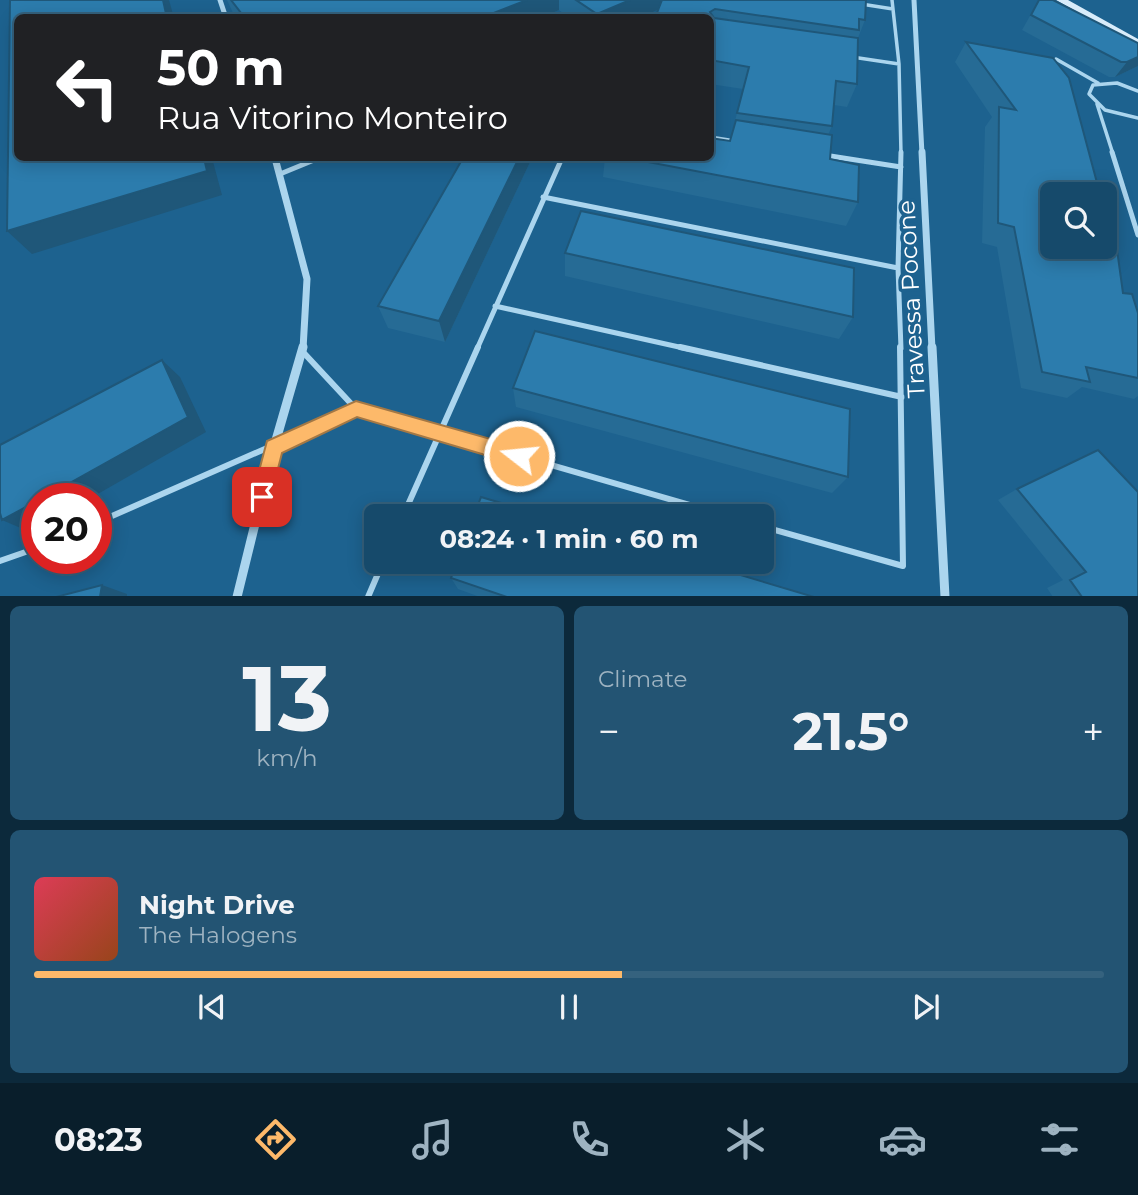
<!DOCTYPE html>
<html lang="en">
<head>
<meta charset="utf-8">
<style>
  :root { --surface:#164a6b; --page:#235473; --text:#f1f3f6; --muted:#9eb3c1; --line:#35627e; --accent:#fdb96a }
  body { margin:0; font-family:Montserrat,sans-serif; background:var(--page); color:var(--text); height:100vh; display:flex; flex-direction:column; font-size:26px; white-space:nowrap }
  * { box-sizing:border-box; margin:0 }
  p { font-size:23px; color:var(--muted) }
  .icon { flex:none; width:38px; height:38px; fill:none; stroke:currentColor; stroke-width:2; stroke-linecap:round; stroke-linejoin:round }
  .map { position:relative; height:596px; overflow:hidden }
  .sheet { display:flex; flex-direction:column; gap:10px; padding:10px; background:#0c293b; flex:1 }
  .sheet>* { flex:none }
  .guide { position:absolute; left:14px; top:14px; width:700px; height:147px; border-radius:10px; box-shadow:0 4px 18px #0003,0 0 0 2px var(--line); background:#202124; color:#fff; overflow:hidden }
  .buttons { position:absolute; left:1040px; top:182px; display:grid; gap:14px }
  .buttons a { display:grid; place-items:center; width:77px; height:77px; border-radius:10px; background:var(--surface); box-shadow:0 4px 18px #0003,0 0 0 2px var(--line); font-size:35px }
  .speed { position:absolute; left:21px; top:483px; display:flex; gap:14px; font-size:35px; font-weight:700; text-align:center }
  .speed>* { display:grid; place-content:center; width:91px; height:91px; border-radius:50%; background:var(--surface); box-shadow:0 4px 18px #0003,0 0 0 2px var(--line); line-height:1 }
  .speed .limit { border:10px solid #d22; background:#fff; color:#111 }
  .pin { position:absolute; display:grid; place-items:center; width:60px; height:60px; color:#fff; margin:-30px; border-radius:14px; box-shadow:0 4px 10px #0006 }
  .me { position:absolute; width:77px; margin:-38px; rotate:286deg; stroke-linejoin:round; filter:drop-shadow(0 0 5px #0008) }
  .turn { display:flex; align-items:center; gap:24px; height:147px; padding:0 28px; font-size:32px }
  .turn .icon { width:91px; height:91px; stroke-width:2.5 }
  .turn b { display:block; font-size:49px; line-height:60px }
  .big { font-size:52px; font-weight:700; line-height:1.1 }
  .sheet .widget { flex:1; display:flex; flex-direction:column; justify-content:center; gap:10px; min-width:0; padding:0 24px; border-radius:10px; background:var(--page) }
  .sheet .dial { align-items:center; gap:0 }
  .dial b { font-size:91px; line-height:1 }
  .song { display:flex; align-items:center; gap:21px }
  .cover { width:84px; height:84px; border-radius:10px; background:linear-gradient(135deg,hsl(350 70% 55%),hsl(20 70% 35%)) }
  .played { height:7px; border-radius:4px; background:linear-gradient(90deg,var(--accent) 55%,var(--line) 55%) }
  .keys { display:flex; justify-content:space-around; direction:ltr }
  .heat { display:flex; justify-content:space-between; align-items:center; font-size:38px; direction:ltr }
  .sheet .tiles { flex:1; display:grid; gap:10px; grid-template-columns:1fr 1fr }
  .widget:last-child { grid-column:span 2 }
  .trip { position:absolute; left:364px; top:504px; width:410px; height:70px; border-radius:10px; background:var(--surface); box-shadow:0 4px 18px #0003,0 0 0 2px var(--line); font-weight:700; line-height:70px; text-align:center }
  .tab-bar { display:flex; height:112px; justify-content:space-around; align-items:center; background:#091e2b; color:var(--muted) }
  .tab-bar .icon { width:49px; height:49px }
  .tab-bar .selected { color:var(--accent) }
  .tab-bar b { font-size:32px; color:var(--text) }
  .map>svg:first-child { display:block }
  .lines { fill:none; stroke-linecap:round; stroke-linejoin:round }
  .service-far2 { stroke:#abd5ee; stroke-width:3.5 }
  .service-far1 { stroke:#abd5ee; stroke-width:5 }
  .service { stroke:#abd5ee; stroke-width:6 }
  .minor-far2 { stroke:#abd5ee; stroke-width:5 }
  .minor-far1 { stroke:#abd5ee; stroke-width:7 }
  .minor { stroke:#abd5ee; stroke-width:9 }
  .secondary { fill:#d8ecfa; fill-rule:evenodd }
  .wall { fill:#266b95 }
  .shaded-wall { fill:#1f5779 }
  .building { fill:#2c7cad; stroke:#1f5779; stroke-width:2 }
  .route { fill:#fdb96a; stroke:#a47845; stroke-width:2 }
  .labels { text-anchor:middle; dominant-baseline:central; stroke-width:7; stroke-linejoin:round; paint-order:stroke }
  .street-label { font-size:24px; fill:#fff; stroke:#1d628f }
</style>
</head>
<body>
<div class="map">
<svg width="1138" height="597" viewBox="0 0 1138 597">
  <rect width="100%" height="100%" fill="#1d628f"/>
  <g class="lines">
    <!-- service-far2 -->
    <path class="service-far2" d="M 892,0 L 899,64 L 901,154
      M 861,4 L 893,9
      M 852,57 L 899,64
      M 1056,59 L 1098,83
      M 1138,91 L 1117,83 L 1093,85 L 1089,94 L 1105,110 L 1138,118
      M 1097,104 L 1113,154
      M 710,137 L 735,141"/>
    <!-- service-far1 -->
    <path class="service-far1" d="M 1112,152 L 1138,235
      M 824,155 L 901,167
      M 280,174 L 319,158
      M 543,197 L 898,268
      M 495,306 L 688,349
      M 477,349 L 562,158
      M 901,349 L 898,268 L 901,152"/>
    <!-- service -->
    <path class="service" d="M 680,347 L 902,397
      M 303,352 L 356,409 L 728,516
      M 403,516 L 478,347
      M 96,523 L 356,409
      M 761,526 L 903,566 L 900,347
      M 0,561 L 37,548
      M 368,597 L 383,562"/>
    <!-- minor-far2 -->
    <path class="minor-far2" d="M 220,0 L 226,18
      M 914,0 L 922,154"/>
    <!-- minor-far1 -->
    <path class="minor-far1" d="M 922,152 L 932,349
      M 275,158 L 307,279 L 303,349"/>
    <!-- minor -->
    <path class="minor" d="M 932,347 L 945,597
      M 237,597 L 274,447 L 303,347"/>
    <!-- secondary -->
    <path class="secondary" d="M 1056,0 L 1068,0 L 1138,39 L 1138,46 Z"/>
  </g>
  <!-- wall -->
  <path class="wall" d="M 227,0 L 866,0 L 865,20 L 858,38 L 857,84 L 847,107 L 834,105 L 832,126 L 828,135 L 830,159 L 858,202 L 846,226 L 603,177 L 605,158 L 710,158 L 730,141 L 743,89 L 710,84 L 710,18 L 658,10 L 640,18 L 569,18 L 559,10 L 541,18 L 237,18 L 233,13 Z
    M 1039,0 L 1138,66 L 1115,77 L 1109,77 L 1022,30 Z
    M 966,42 L 1053,58 L 1123,293 L 1138,313 L 1138,396 L 1134,399 L 1082,387 L 1067,398 L 1021,388 L 997,247 L 982,243 L 985,127 L 992,117 L 955,62 Z
    M 463,158 L 532,158 L 445,342 L 388,328 L 378,306 Z
    M 565,253 L 853,317 L 839,339 L 565,276 Z
    M 513,388 L 848,477 L 832,493 L 516,407 Z
    M 1017,489 L 1138,597 L 1053,597 L 1047,588 L 1063,580 L 998,500 Z
    M 451,578 L 814,597 L 480,597 L 458,589 Z"/>
  <!-- shaded-wall -->
  <path class="shaded-wall" d="M 163,0 L 169,0 L 174,18 L 167,18 Z
    M 527,0 L 559,0 L 559,10 L 541,18 L 481,18 Z
    M 630,0 L 667,0 L 666,6 L 640,18 L 596,18 L 597,14 Z
    M 1138,57 L 1138,66 L 1115,77 L 1127,62 Z
    M 204,158 L 212,158 L 222,195 L 32,254 L 7,231 Z
    M 519,158 L 532,158 L 445,342 L 439,321 Z
    M 162,360 L 180,377 L 206,432 L 89,499 L 41,499 Z
    M 37,501 L 37,528 L 30,532 L 2,520 Z
    M 102,585 L 127,594 L 127,597 L 100,597 Z"/>
  <!-- building -->
  <path class="building" d="M 10,0 L 163,0 L 167,18 L 18,18 L 18,158 L 204,158 L 207,171 L 7,231 Z
    M 231,0 L 527,0 L 481,18 L 245,18 Z
    M 576,0 L 630,0 L 597,14 Z
    M 662,0 L 866,0 L 865,20 L 859,19 L 859,30 L 715,9 L 710,12 L 714,18 L 858,38 L 857,84 L 836,81 L 832,126 L 737,113 L 749,67 L 710,60 L 710,18 L 655,18 Z
    M 1039,0 L 1053,0 L 1138,43 L 1138,57 L 1127,62 L 1121,62 L 1031,15 Z
    M 966,42 L 1053,58 L 1069,78 L 1100,194 L 1052,194 L 1052,247 L 1104,247 L 1104,198 L 1110,199 L 1123,293 L 1132,294 L 1138,313 L 1138,378 L 1086,367 L 1090,382 L 1042,372 L 1014,227 L 998,223 L 999,107 L 1016,110 Z
    M 736,120 L 832,135 L 830,159 L 859,165 L 858,202 L 627,158 L 710,158 L 710,138 L 730,141 Z
    M 463,158 L 519,158 L 439,321 L 378,306 Z
    M 581,211 L 854,268 L 853,317 L 565,253 Z
    M 535,331 L 850,409 L 848,477 L 513,388 Z
    M 162,360 L 188,417 L 41,499 L 37,499 L 37,501 L 2,520 L 0,513 L 0,445 Z
    M 1098,450 L 1138,492 L 1138,597 L 1082,597 L 1070,580 L 1086,572 L 1017,489 Z
    M 481,497 L 545,516 L 474,516 Z
    M 457,562 L 697,562 L 814,597 L 507,597 L 451,578 Z
    M 102,585 L 100,597 L 56,597 Z"/>
  <!-- route -->
  <path class="route" d="M 356,401 L 519,447 L 525,450 L 528,456 L 525,463 L 519,465 L 357,417 L 282,453 L 269,504 L 262,507 L 255,504 L 252,497 L 267,441 Z"/>
  <g class="labels">
    <!-- street labels -->
    <g class="street-label">
      <text transform="translate(911 299) rotate(-93)">Travessa Pocone</text>
    </g>
  </g>
</svg>
<div class="buttons">
<a><svg class="icon" aria-label="search" viewBox="0 0 24 24"><circle cx="10" cy="10" r="6"/><path d="M15 15l6 6"/></svg></a>
</div>
<div class="speed"><div class="limit">20</div></div>
<div class="pin" style="left:262px;top:497px;background:#d93025"><svg class="icon" aria-label="arrive" viewBox="0 0 24 24"><path d="M6 21V4h12l-3 4 3 4H6"/></svg></div>
<svg class="me" style="left:519px;top:456px" viewBox="-20 -20 40 40"><circle r="17" fill="#fdb96a" stroke="#fff" stroke-width="3"/><path d="M0-11L8 9 0 5-8 9z" fill="#fff"/></svg>
<div class="trip">08:24 · 1 min · 60 m</div>
<div class="guide">
<div class="turn"><svg class="icon" aria-label="left" viewBox="0 0 24 24"><path d="M17 20v-9H6M10 6l-5 5 5 5"/></svg><div><b>50 m</b>Rua Vitorino Monteiro</div></div>
</div>
</div>
<section class="sheet">
<div class="tiles">
<div class="widget dial"><b>13</b><p>km/h</p></div>
<div class="widget"><p>Climate</p>
<div class="heat"><a>−</a><b class="big">21.5°</b><a>+</a></div>
</div>
<div class="widget">
<div class="song"><i class="cover"></i><div><b>Night Drive</b><p>The Halogens</p></div></div>
<div class="played"></div>
<div class="keys"><svg class="icon" aria-label="previous" viewBox="0 0 24 24"><path d="M18 5L8 12l10 7zM5 5v14"/></svg><svg class="icon" aria-label="pause" viewBox="0 0 24 24"><path d="M8 5v14M16 5v14"/></svg><svg class="icon" aria-label="next" viewBox="0 0 24 24"><path d="M6 5l10 7-10 7zM19 5v14"/></svg></div>
</div>
</div>
</section>
<nav class="tab-bar">
<b>08:23</b>
<svg class="icon selected" aria-label="directions" viewBox="0 0 24 24"><path d="M12 3l9 9-9 9-9-9zM9 14v-3h6M13 9l2 2-2 2"/></svg>
<svg class="icon" aria-label="music" viewBox="0 0 24 24"><path d="M9 18V5l10-2v13"/><circle cx="6" cy="18" r="3"/><circle cx="16" cy="16" r="3"/></svg>
<svg class="icon" aria-label="phone" viewBox="0 0 24 24"><path d="M5 4h4l2 5-3 2q2 4 5 5l2-3 5 2v4C11 20 4 13 5 4z"/></svg>
<svg class="icon" aria-label="climate" viewBox="0 0 24 24"><path d="M12 3v18M4 7l16 10M4 17L20 7"/></svg>
<svg class="icon" aria-label="car" viewBox="0 0 24 24"><path d="M5 17H2v-5l4-1 3-4h7l3 4 3 1v5h-3M9 17h6M6 11h13"/><circle cx="7" cy="17" r="2"/><circle cx="17" cy="17" r="2"/></svg>
<svg class="icon" aria-label="filters" viewBox="0 0 24 24"><path d="M4 7h16M4 17h16"/><circle cx="9" cy="7" r="2"/><circle cx="15" cy="17" r="2"/></svg>
</nav>
</body>
</html>
